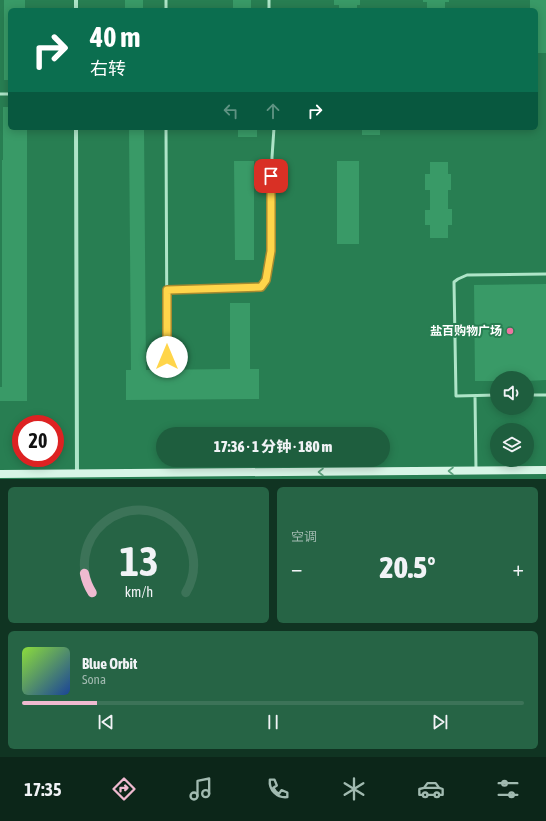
<!DOCTYPE html>
<html lang="zh">
<head>
<meta charset="utf-8">
<style>
  :root { --surface:#1e5e3e; --page:#266445; --text:#f1f3f6; --muted:#a1bab0; --line:#3c7358; --accent:#efbad0 }
  body { margin:0; font-family:"Asap Condensed","Noto Sans SC",sans-serif; background:var(--page); color:var(--text); height:100vh; display:flex; flex-direction:column; font-size:15px; white-space:nowrap }
  * { box-sizing:border-box; margin:0 }
  p { font-size:13px; color:var(--muted) }
  .icon { flex:none; width:22px; height:22px; fill:none; stroke:currentColor; stroke-width:2; stroke-linecap:round; stroke-linejoin:round }
  .map { position:relative; height:479px; overflow:hidden }
  .sheet { display:flex; flex-direction:column; gap:8px; padding:8px; background:#103422; flex:1 }
  .sheet>* { flex:none }
  .hud { position:absolute; left:8px; top:8px; width:530px; height:122px; border-radius:6px; box-shadow:0 2px 10px #0003; background:#0b6e4f; color:#fff; overflow:hidden }
  .fabs { position:absolute; left:490px; top:371px; display:grid; gap:8px }
  .fabs a { display:grid; place-items:center; width:44px; height:44px; border-radius:50%; background:var(--surface); box-shadow:0 2px 10px #0003; font-size:20px }
  .speed { position:absolute; left:12px; top:415px; display:flex; gap:8px; font-size:20px; font-weight:700; text-align:center }
  .speed>* { display:grid; place-content:center; width:52px; height:52px; border-radius:50%; background:var(--surface); box-shadow:0 2px 10px #0003; line-height:1 }
  .speed .limit { border:6px solid #d22; background:#fff; color:#111 }
  .pin { position:absolute; display:grid; place-items:center; width:34px; height:34px; color:#fff; margin:-17px; border-radius:8px; box-shadow:0 2px 6px #0006 }
  .me { position:absolute; width:44px; margin:-22px; rotate:0deg; stroke-linejoin:round; filter:drop-shadow(0 0 3px #0008) }
  .turn { display:flex; align-items:center; gap:14px; height:84px; padding:0 16px; font-size:18px }
  .turn .icon { width:52px; height:52px; stroke-width:2.5 }
  .turn b { display:block; font-size:28px; line-height:34px }
  .lanes { display:flex; align-items:center; height:38px; padding:0 16px; background:#0003; justify-content:center; gap:20px; direction:ltr }
  .lanes .off { opacity:.35 }
  .big { font-size:30px; font-weight:800; line-height:1.1 }
  .sheet .widget { flex:1; display:flex; flex-direction:column; justify-content:center; gap:6px; min-width:0; padding:0 14px; border-radius:6px; background:var(--page) }
  .sheet .dial { align-items:center; gap:0 }
  .dial svg { height:104px; overflow:visible; fill:none; stroke:var(--line); stroke-width:7; stroke-linecap:round; text-anchor:middle }
  .dial text { fill:var(--text); stroke:none }
  .song { display:flex; align-items:center; gap:12px }
  .cover { width:48px; height:48px; border-radius:6px; background:linear-gradient(135deg,hsl(90 70% 55%),hsl(220 70% 35%)) }
  .played { height:4px; border-radius:2px; background:linear-gradient(90deg,var(--accent) 15%,var(--line) 15%) }
  .keys { display:flex; justify-content:space-around; direction:ltr }
  .heat { display:flex; justify-content:space-between; align-items:center; font-size:22px; direction:ltr }
  .sheet .tiles { flex:1; display:grid; gap:8px; grid-template-columns:1fr 1fr }
  .widget:last-child { grid-column:span 2 }
  .trip { position:absolute; left:156px; top:427px; width:234px; height:40px; border-radius:20px; background:var(--surface); box-shadow:0 2px 10px #0003; font-weight:800; line-height:40px; text-align:center }
  .tab-bar { display:flex; height:64px; justify-content:space-around; align-items:center; background:#0c2619; color:var(--muted) }
  .tab-bar .icon { width:28px; height:28px }
  .tab-bar .active { color:var(--accent) }
  .tab-bar b { font-size:18px; color:var(--text) }
  .map>svg:first-child { display:block }
  .building { fill:#399a67 }
  .lines { fill:none; stroke-linecap:round; stroke-linejoin:round }
  .lane { stroke:#aee5c8; stroke-width:3 }
  .street { stroke:#aee5c8; stroke-width:4 }
  .secondary { stroke:#d7f5e6; stroke-width:8 }
  .oneway { stroke:#5da27e }
  .route-casing { stroke:#a68a30; stroke-width:10 }
  .route { stroke:#ffd54a; stroke-width:7 }
  .poi-dot { fill:#ec75a1; stroke:#287e52; stroke-width:1.5 }
  .labels { text-anchor:middle; dominant-baseline:central; stroke-width:4; stroke-linejoin:round; paint-order:stroke }
  .poi-label { font-size:12px; font-weight:bold; fill:#fff; stroke:#287e52; text-anchor:end }
</style>
</head>
<body>
<div class="map">
<svg width="546" height="479" viewBox="0 0 546 479">
  <rect width="100%" height="100%" fill="#287e52"/>
  <!-- building -->
  <path class="building" d="M 4,0 L 25,0 L 25,10 L 10,10 L 10,80 L 4,80 Z
    M 125,0 L 143,0 L 143,10 L 125,10 Z
    M 233,0 L 251,0 L 251,10 L 233,10 Z
    M 334,0 L 360,0 L 360,5 L 357,5 L 357,10 L 339,10 L 339,5 L 334,5 Z
    M 423,0 L 449,0 L 449,2 L 445,2 L 445,10 L 427,10 L 427,2 L 423,2 Z
    M 530,0 L 546,0 L 546,53 L 536,53 L 536,10 L 530,10 Z
    M 3,107 L 10,107 L 10,128 L 27,128 L 27,401 L 0,401 L 0,387 L 2,387 L 2,160 L 3,160 Z
    M 129,128 L 144,128 L 146,370 L 230,369 L 230,303 L 250,303 L 250,369 L 259,369 L 259,399 L 126,400 L 126,370 L 131,370 Z
    M 238,128 L 257,128 L 257,137 L 238,137 Z
    M 362,128 L 380,128 L 380,135 L 362,135 Z
    M 234,161 L 254,161 L 254,260 L 235,260 Z
    M 337,161 L 359,161 L 359,244 L 337,244 Z
    M 430,162 L 448,162 L 448,174 L 451,174 L 451,190 L 448,190 L 448,209 L 452,209 L 452,225 L 448,225 L 448,238 L 430,238 L 430,225 L 425,225 L 425,210 L 430,210 L 430,190 L 425,190 L 425,174 L 430,174 Z
    M 546,284 L 546,380 L 527,381 L 527,378 L 497,378 L 497,381 L 475,381 L 474,285 Z"/>
  <g class="lines">
    <!-- lane -->
    <path class="lane" d="M 166,0 L 166,10
      M 269,0 L 269,10
      M 0,94 L 10,94
      M 166,128 L 167,357
      M 167,290 L 261,287 L 267,280 L 271,251 L 272,157 L 274,128
      M 497,395 L 456,396 L 454,282 L 458,279 L 467,275 L 546,274
      M 527,395 L 546,395
      M 475,396 L 476,470"/>
    <!-- street -->
    <path class="street" d="M 76,0 L 76,10
      M 76,128 L 77,473"/>
    <!-- secondary -->
    <path class="secondary" d="M 0,474 L 546,470"/>
  </g>
  <!-- one-way arrows -->
  <defs><path id="oneway-chevron" d="M-2-3.5L2.5 0L-2 3.5" fill="none" stroke-width="1.6" stroke-linecap="round" stroke-linejoin="round"/></defs>
  <g class="oneway">
    <use href="#oneway-chevron" transform="translate(451 471) rotate(180)"/>
    <use href="#oneway-chevron" transform="translate(321 472) rotate(180)"/>
  </g>
  <g class="lines">
    <!-- route casing -->
    <g class="route-casing">
      <path id="route" d="M 167,357 L 167,290 L 261,287 L 266,280 L 271,251 L 271,176"/>
    </g>
    <!-- route -->
    <use href="#route" class="route"/>
  </g>
  <!-- markers -->
  <circle class="poi-dot" cx="510" cy="331" r="4"/>
  <g class="labels">
    <!-- poi labels -->
    <g class="poi-label">
      <text x="502" y="331">盐百购物广场</text>
    </g>
  </g>
</svg>
<div class="fabs">
<a><svg class="icon" aria-label="sound" viewBox="0 0 24 24"><path d="M4 9h4l5-4v14l-5-4H4zM17 9q2 3 0 6"/></svg></a>
<a><svg class="icon" aria-label="layers" viewBox="0 0 24 24"><path d="M12 4l9 5-9 5-9-5zM3 14l9 5 9-5"/></svg></a>
</div>
<div class="speed"><div class="limit">20</div></div>
<div class="pin" style="left:271px;top:176px;background:#d93025"><svg class="icon" aria-label="arrive" viewBox="0 0 24 24"><path d="M6 21V4h12l-3 4 3 4H6"/></svg></div>
<svg class="me" style="left:167px;top:357px" viewBox="-20 -20 40 40"><circle r="19" fill="#fff"/><path d="M0-13L10 11 0 6-10 11z" fill="#ffd54a"/></svg>
<div class="trip">17:36 · 1 分钟 · 180 m</div>
<div class="hud">
<div class="turn"><svg class="icon" aria-label="right" viewBox="0 0 24 24"><path d="M7 20v-9h11M14 6l5 5-5 5"/></svg><div><b>40 m</b>右转</div></div>
<div class="lanes"><svg class="icon off" aria-label="left" viewBox="0 0 24 24"><path d="M17 20v-9H6M10 6l-5 5 5 5"/></svg><svg class="icon off" aria-label="ahead" viewBox="0 0 24 24"><path d="M12 20V5M6 11l6-6 6 6"/></svg><svg class="icon" aria-label="right" viewBox="0 0 24 24"><path d="M7 20v-9h11M14 6l5 5-5 5"/></svg></div>
</div>
</div>
<section class="sheet">
<div class="tiles">
<div class="widget dial"><svg viewBox="0 0 100 80">
<path d="M14 69A42 42 0 1 1 86 69"/>
<path d="M14 69A42 42 0 0 1 8 54" stroke="#efbad0"/>
<text x="50" y="56" font-size="32" font-weight="700">13</text>
<text x="50" y="72" font-size="11">km/h</text>
</svg></div>
<div class="widget"><p>空调</p>
<div class="heat"><a>−</a><b class="big">20.5°</b><a>+</a></div>
</div>
<div class="widget">
<div class="song"><i class="cover"></i><div><b>Blue Orbit</b><p>Sona</p></div></div>
<div class="played"></div>
<div class="keys"><svg class="icon" aria-label="previous" viewBox="0 0 24 24"><path d="M18 5L8 12l10 7zM5 5v14"/></svg><svg class="icon" aria-label="pause" viewBox="0 0 24 24"><path d="M8 5v14M16 5v14"/></svg><svg class="icon" aria-label="next" viewBox="0 0 24 24"><path d="M6 5l10 7-10 7zM19 5v14"/></svg></div>
</div>
</div>
</section>
<nav class="tab-bar">
<b>17:35</b>
<svg class="icon active" aria-label="directions" viewBox="0 0 24 24"><path d="M12 3l9 9-9 9-9-9zM9 14v-3h6M13 9l2 2-2 2"/></svg>
<svg class="icon" aria-label="music" viewBox="0 0 24 24"><path d="M9 18V5l10-2v13"/><circle cx="6" cy="18" r="3"/><circle cx="16" cy="16" r="3"/></svg>
<svg class="icon" aria-label="phone" viewBox="0 0 24 24"><path d="M5 4h4l2 5-3 2q2 4 5 5l2-3 5 2v4C11 20 4 13 5 4z"/></svg>
<svg class="icon" aria-label="climate" viewBox="0 0 24 24"><path d="M12 3v18M4 7l16 10M4 17L20 7"/></svg>
<svg class="icon" aria-label="car" viewBox="0 0 24 24"><path d="M5 17H2v-5l4-1 3-4h7l3 4 3 1v5h-3M9 17h6M6 11h13"/><circle cx="7" cy="17" r="2"/><circle cx="17" cy="17" r="2"/></svg>
<svg class="icon" aria-label="filters" viewBox="0 0 24 24"><path d="M4 7h16M4 17h16"/><circle cx="9" cy="7" r="2"/><circle cx="15" cy="17" r="2"/></svg>
</nav>
</body>
</html>
